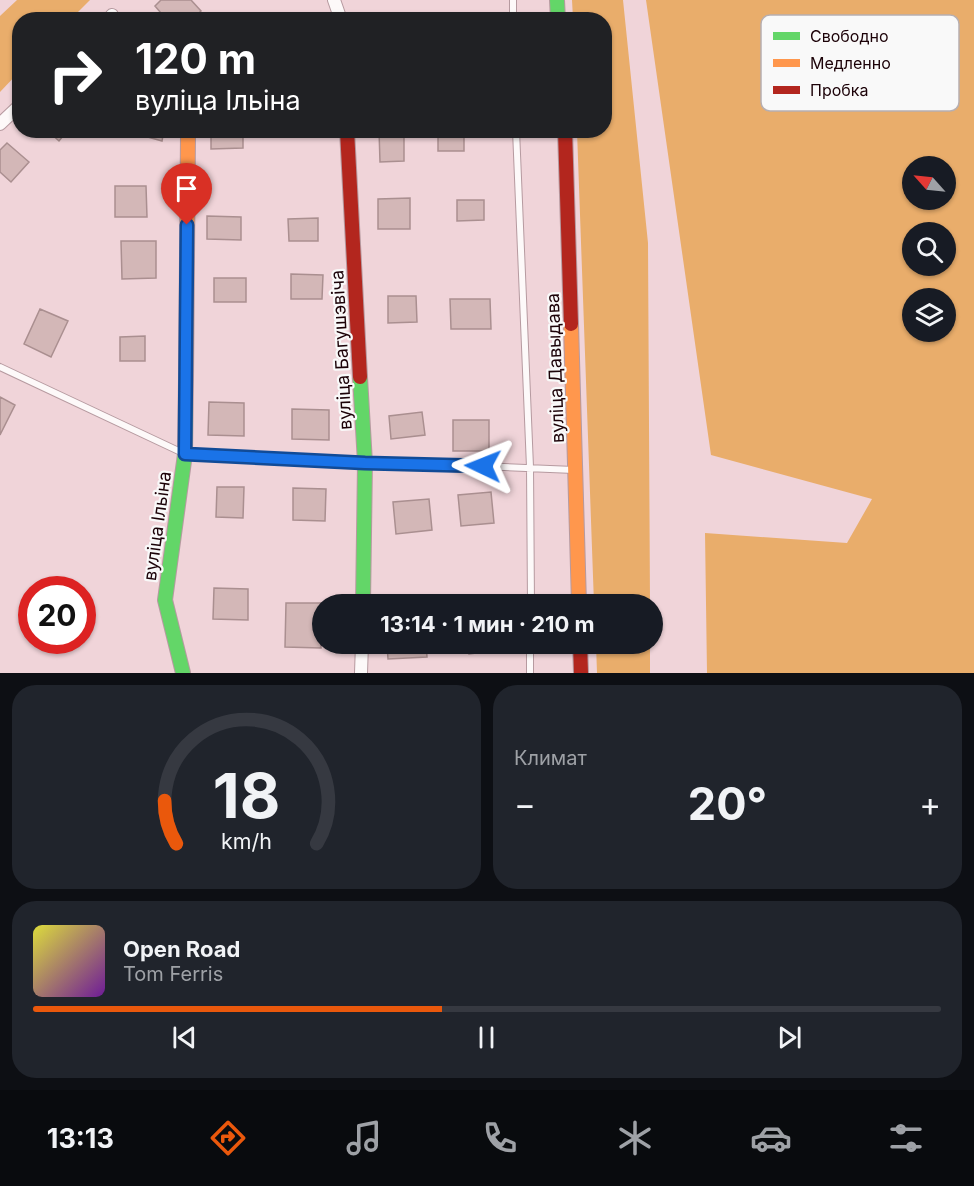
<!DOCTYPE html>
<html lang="ru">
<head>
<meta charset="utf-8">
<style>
  :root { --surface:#171b24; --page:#20242c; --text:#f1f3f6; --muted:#9ea1a6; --line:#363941; --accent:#ea580c }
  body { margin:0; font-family:Inter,sans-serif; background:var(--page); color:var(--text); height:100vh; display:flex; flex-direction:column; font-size:22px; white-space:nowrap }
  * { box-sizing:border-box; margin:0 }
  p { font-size:20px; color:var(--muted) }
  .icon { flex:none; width:33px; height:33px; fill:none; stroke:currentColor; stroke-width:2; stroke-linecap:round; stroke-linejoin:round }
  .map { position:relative; height:673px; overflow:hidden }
  .panel { display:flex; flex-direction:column; gap:12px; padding:12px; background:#0d0f14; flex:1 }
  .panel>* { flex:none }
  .hud { position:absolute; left:12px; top:12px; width:600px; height:126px; border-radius:24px; box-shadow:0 2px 4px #0004; background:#202124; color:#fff; overflow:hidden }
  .needle { width:39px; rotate:297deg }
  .controls { position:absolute; left:902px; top:156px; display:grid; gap:12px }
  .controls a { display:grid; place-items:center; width:54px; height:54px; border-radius:50%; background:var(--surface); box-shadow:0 2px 4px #0004; font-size:30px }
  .speed { position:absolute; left:18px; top:576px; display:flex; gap:12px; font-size:30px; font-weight:700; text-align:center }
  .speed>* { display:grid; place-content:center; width:78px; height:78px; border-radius:50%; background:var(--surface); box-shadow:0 2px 4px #0004; line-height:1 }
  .speed .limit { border:9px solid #d22; background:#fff; color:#111 }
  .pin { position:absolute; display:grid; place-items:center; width:51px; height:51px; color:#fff; margin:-62px -26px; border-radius:50% 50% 50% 0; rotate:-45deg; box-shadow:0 0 6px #0007 }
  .pin .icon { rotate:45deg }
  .me { position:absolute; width:66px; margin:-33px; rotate:272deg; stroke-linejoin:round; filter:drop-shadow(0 0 4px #0008) }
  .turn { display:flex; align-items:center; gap:21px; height:126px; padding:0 24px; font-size:27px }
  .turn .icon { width:78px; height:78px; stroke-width:2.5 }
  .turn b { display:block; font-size:42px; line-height:51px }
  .big { font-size:45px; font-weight:700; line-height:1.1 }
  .panel .tile { flex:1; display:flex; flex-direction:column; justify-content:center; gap:9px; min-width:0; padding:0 21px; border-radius:24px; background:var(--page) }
  .panel .dial { align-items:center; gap:0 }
  .dial svg { height:156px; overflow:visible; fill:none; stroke:var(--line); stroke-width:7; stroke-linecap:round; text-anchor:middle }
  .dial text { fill:var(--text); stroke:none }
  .song { display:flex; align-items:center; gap:18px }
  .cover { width:72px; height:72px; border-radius:9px; background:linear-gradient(135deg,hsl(60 70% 55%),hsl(280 70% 35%)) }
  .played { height:6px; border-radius:3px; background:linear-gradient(90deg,var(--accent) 45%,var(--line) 45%) }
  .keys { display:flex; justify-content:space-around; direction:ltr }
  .heat { display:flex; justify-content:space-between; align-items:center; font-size:33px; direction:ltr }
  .panel .tiles { flex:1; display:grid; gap:12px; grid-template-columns:1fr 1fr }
  .tile:last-child { grid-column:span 2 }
  .trip { position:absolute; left:312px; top:594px; width:351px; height:60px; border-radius:30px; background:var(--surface); box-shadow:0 2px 4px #0004; font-weight:700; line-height:60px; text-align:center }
  .dock { display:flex; height:96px; justify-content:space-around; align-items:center; background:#090b0e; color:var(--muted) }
  .dock .icon { width:42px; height:42px }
  .dock .active { color:var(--accent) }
  .dock b { font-size:27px; color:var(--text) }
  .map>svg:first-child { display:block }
  .forest { fill:#e9ad6b; fill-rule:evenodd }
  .building { fill:#d3b7b7; stroke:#aa8f90; stroke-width:1.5 }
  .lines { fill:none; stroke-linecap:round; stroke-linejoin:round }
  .lane-casing { stroke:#b69aa0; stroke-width:8 }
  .street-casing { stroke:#b69aa0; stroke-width:14 }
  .fast-casing { stroke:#b69aa0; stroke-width:16 }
  .slow-casing { stroke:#b69aa0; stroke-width:16 }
  .jam-casing { stroke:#b69aa0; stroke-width:16 }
  .lane { stroke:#fdf9f9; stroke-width:6 }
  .street { stroke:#fdf9f9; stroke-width:12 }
  .fast { stroke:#63d668; stroke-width:14 }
  .slow { stroke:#ff974d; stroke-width:14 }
  .jam { stroke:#b3261e; stroke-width:14 }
  .route-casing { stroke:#114b97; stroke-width:15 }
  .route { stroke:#1a73e8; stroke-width:10 }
  .labels { text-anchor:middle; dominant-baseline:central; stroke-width:4.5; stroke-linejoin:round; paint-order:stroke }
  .street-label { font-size:18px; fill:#1c0208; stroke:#f9f9f9 }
  .key { fill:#f9f9f9; stroke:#b7afb1; stroke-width:1.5 }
  .key-label { font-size:16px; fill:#1c0208 }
</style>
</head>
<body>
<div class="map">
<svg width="974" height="673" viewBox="0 0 974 673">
  <rect width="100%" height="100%" fill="#f0d4d9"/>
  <!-- forest -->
  <path class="forest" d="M 17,0 L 90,0 L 71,19 L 20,20 L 19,72 L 0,92 L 0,16 Z
    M 572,0 L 623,0 L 648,243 L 650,604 L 594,604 L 577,131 L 604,130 L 604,20 L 573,19 Z
    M 646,0 L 974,0 L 974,673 L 707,673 L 705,533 L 847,543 L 872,499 L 711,455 ZM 912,166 L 945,166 L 945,200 L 912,200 ZM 912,232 L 945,232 L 945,266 L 912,266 ZM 912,298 L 945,298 L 945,332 L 912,332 Z
    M 596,644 L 650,644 L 650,673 L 597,673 Z"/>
  <!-- building -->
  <path class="building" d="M 161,0 L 191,0 L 201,11 L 191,20 L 167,20 L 155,6 Z
    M 47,130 L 68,130 L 59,141 Z
    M 123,130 L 164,130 L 162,141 Z
    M 211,130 L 243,130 L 243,148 L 211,149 Z
    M 287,130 L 314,130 L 314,135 L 287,135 Z
    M 379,130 L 404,130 L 404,161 L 380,162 Z
    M 438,130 L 464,130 L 464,151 L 438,151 Z
    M 7,143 L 29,162 L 11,182 L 0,172 L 0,150 Z
    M 115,186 L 146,186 L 147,217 L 115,217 Z
    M 410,198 L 410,229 L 378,229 L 378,199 Z
    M 457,200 L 484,200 L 484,220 L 457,221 Z
    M 207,216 L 241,217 L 241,240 L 207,239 Z
    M 318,218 L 318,241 L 289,241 L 288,219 Z
    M 121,241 L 156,241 L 156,278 L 122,279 Z
    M 291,274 L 323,275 L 322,299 L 291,299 Z
    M 214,278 L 246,278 L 246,302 L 214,302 Z
    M 388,296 L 416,296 L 417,322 L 388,323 Z
    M 450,299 L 490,299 L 491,329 L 451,329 Z
    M 40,309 L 68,321 L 51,357 L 24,344 Z
    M 145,336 L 145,361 L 120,361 L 120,337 Z
    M 0,397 L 15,405 L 0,435 Z
    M 209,402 L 244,403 L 244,436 L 208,435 Z
    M 292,409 L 329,410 L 329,440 L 292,439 Z
    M 422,412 L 425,435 L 391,439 L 389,416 Z
    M 453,420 L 489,420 L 489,451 L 453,451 Z
    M 217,487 L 244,487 L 243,518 L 216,517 Z
    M 293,488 L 326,489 L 325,521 L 293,520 Z
    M 491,492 L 494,523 L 461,526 L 458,495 Z
    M 429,499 L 432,530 L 396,534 L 393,502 Z
    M 214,588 L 248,589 L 248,620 L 213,619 Z
    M 286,603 L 321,603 L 321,648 L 285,647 Z
    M 387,644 L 426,644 L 427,657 L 388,659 Z
    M 468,644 L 501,644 L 501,650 L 469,654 Z"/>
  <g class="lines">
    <!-- lane casing -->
    <g class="lane-casing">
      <path id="lane" d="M 513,0 L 513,20
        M 516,130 L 530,467 L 531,604
        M 0,367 L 185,454 L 574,470
        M 530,673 L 530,644"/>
    </g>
    <!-- street casing -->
    <g class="street-casing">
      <path id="street" d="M 334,0 L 341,20
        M 108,20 L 112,15 L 115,20
        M 0,124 L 20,105
        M 361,673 L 362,644"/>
    </g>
    <!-- fast casing -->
    <g class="fast-casing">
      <path id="fast" d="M 557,0 L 558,20
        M 360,377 L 365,463 L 363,604
        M 183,673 L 165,600 L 185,454 L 186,379"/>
    </g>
    <!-- slow casing -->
    <g class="slow-casing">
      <path id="slow" d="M 571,324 L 579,604
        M 186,379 L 188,134 L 186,130"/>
    </g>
    <!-- jam casing -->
    <g class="jam-casing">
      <path id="jam" d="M 347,130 L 360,377
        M 565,130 L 571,324
        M 580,644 L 581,673"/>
    </g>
    <!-- lane -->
    <use href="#lane" class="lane"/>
    <!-- street -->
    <use href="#street" class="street"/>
    <!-- fast -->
    <use href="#fast" class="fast"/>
    <!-- slow -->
    <use href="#slow" class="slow"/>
    <!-- jam -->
    <use href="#jam" class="jam"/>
  </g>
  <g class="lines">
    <!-- route casing -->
    <g class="route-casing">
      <path id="route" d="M 187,225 L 185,454 L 365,463 L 483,466"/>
    </g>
    <!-- route -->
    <use href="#route" class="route"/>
  </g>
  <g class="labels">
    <!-- street labels -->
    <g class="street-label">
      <text transform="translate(341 350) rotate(-93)">вуліца Багушэвіча</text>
      <text transform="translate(555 368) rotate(-92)">вуліца Давыдава</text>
      <text transform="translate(157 526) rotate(-82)">вуліца Ільіна</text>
    </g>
  </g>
  <!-- legend -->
  <rect x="761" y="15" width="198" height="96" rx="9" class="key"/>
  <rect x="773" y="32" width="27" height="8" fill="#63d668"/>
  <rect x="773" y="59" width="27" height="8" fill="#ff974d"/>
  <rect x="773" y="86" width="27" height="8" fill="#b3261e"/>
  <g class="key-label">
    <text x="810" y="42">Свободно</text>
    <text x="810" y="69">Медленно</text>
    <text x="810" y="96">Пробка</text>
  </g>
</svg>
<div class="controls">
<a><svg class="needle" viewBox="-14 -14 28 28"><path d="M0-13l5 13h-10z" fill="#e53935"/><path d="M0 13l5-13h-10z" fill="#9ea1a6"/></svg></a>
<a><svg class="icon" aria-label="search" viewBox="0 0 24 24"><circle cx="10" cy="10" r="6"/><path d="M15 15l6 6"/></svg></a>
<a><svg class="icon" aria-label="layers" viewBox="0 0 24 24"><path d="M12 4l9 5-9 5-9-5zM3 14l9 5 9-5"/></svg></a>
</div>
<div class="speed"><div class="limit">20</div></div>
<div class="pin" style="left:187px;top:225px;background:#d93025"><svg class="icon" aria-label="arrive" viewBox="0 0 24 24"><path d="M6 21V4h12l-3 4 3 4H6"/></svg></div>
<svg class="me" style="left:483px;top:466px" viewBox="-20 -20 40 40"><path d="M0-17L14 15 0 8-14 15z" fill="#1a73e8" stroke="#fff" stroke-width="4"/></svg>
<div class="trip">13:14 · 1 мин · 210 m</div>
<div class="hud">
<div class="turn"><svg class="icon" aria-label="right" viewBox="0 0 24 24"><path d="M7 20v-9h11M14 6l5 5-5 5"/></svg><div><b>120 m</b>вуліца Ільіна</div></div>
</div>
</div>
<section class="panel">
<div class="tiles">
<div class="tile dial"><svg viewBox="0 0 100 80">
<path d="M14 69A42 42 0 1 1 86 69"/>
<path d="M14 69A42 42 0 0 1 8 47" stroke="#ea580c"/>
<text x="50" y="56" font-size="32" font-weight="700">18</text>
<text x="50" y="72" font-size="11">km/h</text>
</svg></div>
<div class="tile"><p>Климат</p>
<div class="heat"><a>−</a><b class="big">20°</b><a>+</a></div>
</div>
<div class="tile">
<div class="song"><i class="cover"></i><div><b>Open Road</b><p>Tom Ferris</p></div></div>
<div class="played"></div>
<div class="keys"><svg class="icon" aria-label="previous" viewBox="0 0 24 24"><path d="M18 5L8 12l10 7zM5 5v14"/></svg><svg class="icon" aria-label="pause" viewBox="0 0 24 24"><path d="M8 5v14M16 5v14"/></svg><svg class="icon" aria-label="next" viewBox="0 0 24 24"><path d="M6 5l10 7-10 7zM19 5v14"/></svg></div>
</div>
</div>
</section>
<nav class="dock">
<b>13:13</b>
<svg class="icon active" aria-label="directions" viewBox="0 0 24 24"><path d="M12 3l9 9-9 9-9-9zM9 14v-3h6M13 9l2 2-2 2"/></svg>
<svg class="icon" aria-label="music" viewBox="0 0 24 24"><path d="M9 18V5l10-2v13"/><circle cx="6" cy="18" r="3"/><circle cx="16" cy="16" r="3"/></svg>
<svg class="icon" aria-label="phone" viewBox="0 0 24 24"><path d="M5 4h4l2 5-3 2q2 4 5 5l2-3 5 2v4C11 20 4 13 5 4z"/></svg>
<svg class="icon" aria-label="climate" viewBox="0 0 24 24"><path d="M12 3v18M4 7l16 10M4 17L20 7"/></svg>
<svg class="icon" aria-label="car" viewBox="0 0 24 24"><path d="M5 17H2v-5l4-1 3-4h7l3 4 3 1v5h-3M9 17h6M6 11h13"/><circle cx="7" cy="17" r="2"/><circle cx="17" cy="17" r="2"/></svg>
<svg class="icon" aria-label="filters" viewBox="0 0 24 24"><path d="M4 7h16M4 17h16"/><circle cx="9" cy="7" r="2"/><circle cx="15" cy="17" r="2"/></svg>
</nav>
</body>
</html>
